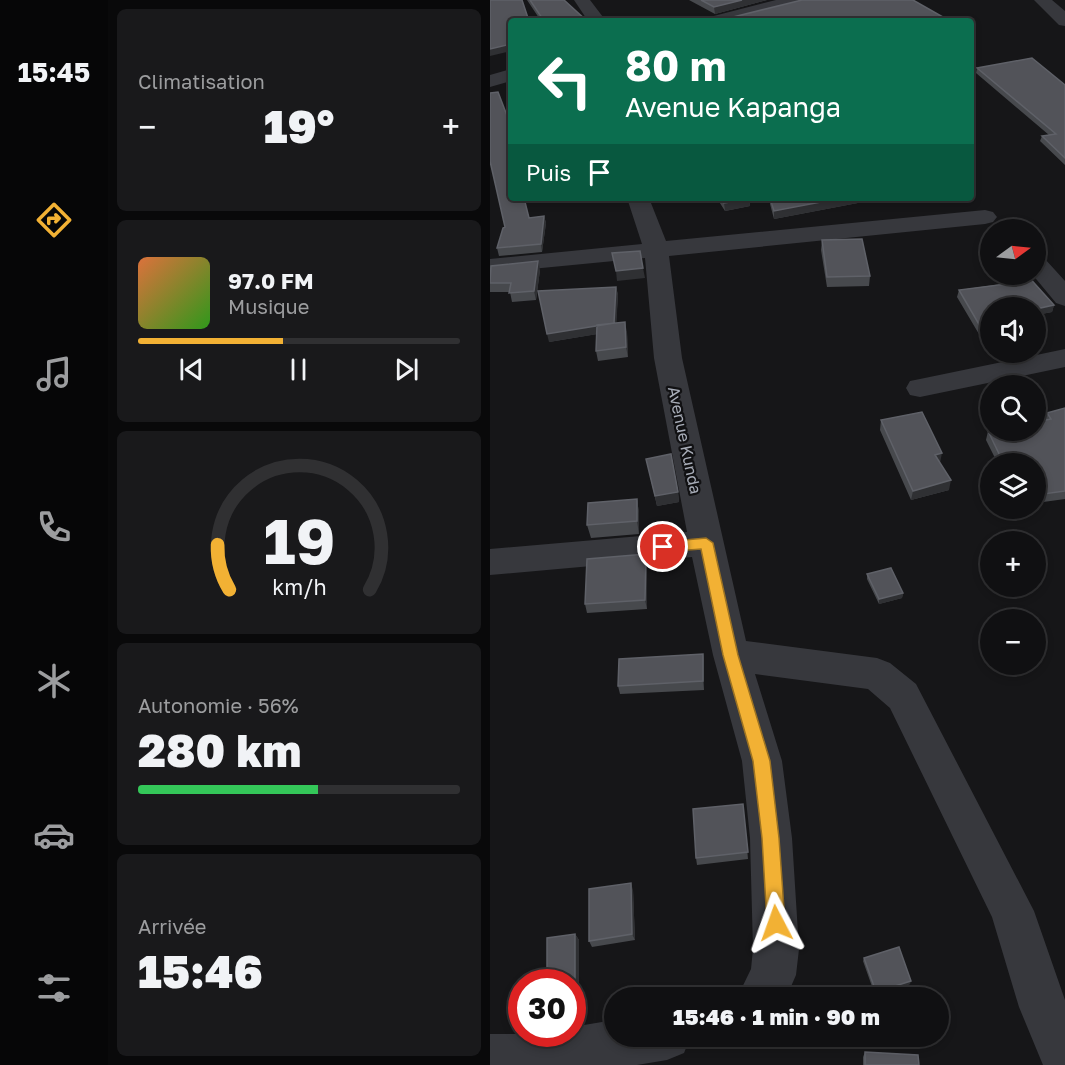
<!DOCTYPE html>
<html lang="fr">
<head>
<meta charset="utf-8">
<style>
  :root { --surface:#101012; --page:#19191b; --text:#f1f3f6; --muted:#9c9d9f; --line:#303032; --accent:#f2b134 }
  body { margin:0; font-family:"Golos Text",sans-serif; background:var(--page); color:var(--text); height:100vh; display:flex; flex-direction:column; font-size:22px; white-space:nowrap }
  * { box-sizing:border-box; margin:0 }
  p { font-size:20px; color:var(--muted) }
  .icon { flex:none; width:33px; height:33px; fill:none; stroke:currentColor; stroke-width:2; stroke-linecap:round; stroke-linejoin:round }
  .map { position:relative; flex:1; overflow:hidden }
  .details { display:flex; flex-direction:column; gap:9px; padding:9px; background:#09090a; width:382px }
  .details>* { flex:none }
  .guide { position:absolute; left:18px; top:18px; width:466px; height:183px; border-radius:6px; box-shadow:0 3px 9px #0003,0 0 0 2px var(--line); background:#0b6e4f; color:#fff; overflow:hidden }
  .needle { width:39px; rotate:75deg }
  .buttons { position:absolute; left:490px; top:219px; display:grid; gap:12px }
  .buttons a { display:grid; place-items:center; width:66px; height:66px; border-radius:50%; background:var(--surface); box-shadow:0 3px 9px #0003,0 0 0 2px var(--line); font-size:30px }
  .speed { position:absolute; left:18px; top:969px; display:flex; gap:12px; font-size:30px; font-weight:700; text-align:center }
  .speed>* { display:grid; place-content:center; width:78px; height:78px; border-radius:50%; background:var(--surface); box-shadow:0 3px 9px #0003,0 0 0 2px var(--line); line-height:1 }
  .speed .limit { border:9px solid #d22; background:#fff; color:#111 }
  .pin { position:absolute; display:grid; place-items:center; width:51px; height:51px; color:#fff; margin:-26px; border:3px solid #fff; border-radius:50%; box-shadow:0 2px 6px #0007 }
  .me { position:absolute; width:66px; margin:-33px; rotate:356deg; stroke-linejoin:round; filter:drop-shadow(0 0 4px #0008) }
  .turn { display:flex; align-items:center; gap:21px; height:126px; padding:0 18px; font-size:27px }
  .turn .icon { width:78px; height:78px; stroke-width:2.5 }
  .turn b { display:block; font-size:42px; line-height:51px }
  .then { display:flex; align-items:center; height:57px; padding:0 18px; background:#0003; gap:12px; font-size:22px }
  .big { font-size:45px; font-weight:800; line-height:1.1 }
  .details .tile { flex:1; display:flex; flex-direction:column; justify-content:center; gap:9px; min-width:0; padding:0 21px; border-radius:9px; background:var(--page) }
  .details .dial { align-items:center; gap:0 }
  .dial svg { height:156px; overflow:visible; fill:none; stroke:var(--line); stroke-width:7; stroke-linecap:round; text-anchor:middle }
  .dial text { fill:var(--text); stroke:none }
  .song { display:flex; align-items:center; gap:18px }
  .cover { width:72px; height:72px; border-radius:9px; background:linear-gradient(135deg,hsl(20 70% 55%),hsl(110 70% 35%)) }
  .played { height:6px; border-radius:3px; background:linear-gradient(90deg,var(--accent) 45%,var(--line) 45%) }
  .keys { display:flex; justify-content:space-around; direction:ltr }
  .heat { display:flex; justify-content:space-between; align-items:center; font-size:33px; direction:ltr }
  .charge { height:9px; border-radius:4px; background:linear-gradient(90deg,#34c759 56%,var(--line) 0) }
  .trip { position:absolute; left:114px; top:987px; width:345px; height:60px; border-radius:30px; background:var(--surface); box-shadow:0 3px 9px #0003,0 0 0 2px var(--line); font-weight:800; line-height:60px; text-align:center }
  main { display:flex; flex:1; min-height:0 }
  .tab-bar { display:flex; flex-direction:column; width:108px; justify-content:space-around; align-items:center; background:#060607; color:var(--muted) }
  .tab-bar .icon { width:42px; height:42px }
  .tab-bar .current { color:var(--accent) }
  .tab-bar b { font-size:27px; color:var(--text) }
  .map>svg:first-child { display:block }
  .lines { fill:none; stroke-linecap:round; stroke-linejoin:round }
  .minor { fill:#37383d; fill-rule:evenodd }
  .wall { fill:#47494d }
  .shaded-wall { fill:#2f3033 }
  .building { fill:#525359; stroke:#5f6168; stroke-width:1.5 }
  .route { fill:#f2b134; stroke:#9d7322; stroke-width:1.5 }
  .labels { text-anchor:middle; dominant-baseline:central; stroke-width:4.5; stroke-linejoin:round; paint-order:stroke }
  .street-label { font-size:16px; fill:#a8adb8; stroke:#111113 }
</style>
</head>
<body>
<main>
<nav class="tab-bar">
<b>15:45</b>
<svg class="icon current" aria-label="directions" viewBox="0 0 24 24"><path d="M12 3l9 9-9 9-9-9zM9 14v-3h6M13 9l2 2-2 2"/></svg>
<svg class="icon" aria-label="music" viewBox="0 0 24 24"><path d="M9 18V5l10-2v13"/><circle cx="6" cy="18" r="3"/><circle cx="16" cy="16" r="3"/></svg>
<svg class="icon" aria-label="phone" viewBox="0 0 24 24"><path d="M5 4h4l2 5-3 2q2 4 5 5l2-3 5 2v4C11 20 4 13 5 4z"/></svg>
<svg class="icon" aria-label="climate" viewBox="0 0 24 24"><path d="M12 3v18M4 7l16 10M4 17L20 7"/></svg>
<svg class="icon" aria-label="car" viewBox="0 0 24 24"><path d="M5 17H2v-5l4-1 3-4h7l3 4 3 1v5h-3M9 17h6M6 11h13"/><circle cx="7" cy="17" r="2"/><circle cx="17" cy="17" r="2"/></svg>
<svg class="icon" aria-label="filters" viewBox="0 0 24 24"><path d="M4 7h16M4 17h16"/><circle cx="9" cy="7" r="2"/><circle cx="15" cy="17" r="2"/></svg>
</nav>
<section class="details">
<div class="tile"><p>Climatisation</p>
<div class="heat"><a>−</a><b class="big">19°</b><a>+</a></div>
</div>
<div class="tile">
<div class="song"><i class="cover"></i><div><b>97.0 FM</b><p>Musique</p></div></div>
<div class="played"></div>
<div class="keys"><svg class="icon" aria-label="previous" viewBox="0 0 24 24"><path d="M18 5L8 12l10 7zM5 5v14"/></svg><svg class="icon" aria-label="pause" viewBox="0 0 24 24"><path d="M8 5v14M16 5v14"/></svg><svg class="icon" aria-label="next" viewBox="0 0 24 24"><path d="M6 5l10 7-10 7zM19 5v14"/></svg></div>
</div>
<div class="tile dial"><svg viewBox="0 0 100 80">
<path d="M14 69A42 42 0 1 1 86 69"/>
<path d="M14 69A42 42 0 0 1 8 46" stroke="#f2b134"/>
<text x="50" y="56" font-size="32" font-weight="700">19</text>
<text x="50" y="72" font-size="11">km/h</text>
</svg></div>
<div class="tile"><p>Autonomie · 56%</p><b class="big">280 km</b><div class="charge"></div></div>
<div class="tile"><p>Arrivée</p><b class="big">15:46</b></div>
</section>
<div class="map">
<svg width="575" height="1065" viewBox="0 0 575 1065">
  <rect width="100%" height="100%" fill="#161618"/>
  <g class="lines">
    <!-- minor -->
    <path class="minor" d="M 84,0 L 100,0 L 116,21 L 98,21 Z
      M 286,0 L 314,0 L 312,4 L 246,21 L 217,21 L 220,17 Z
      M 544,0 L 562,0 L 575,11 L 575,26 L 569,25 Z
      M 21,69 L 21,81 L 0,87 L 0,75 Z
      M 137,198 L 159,198 L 176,241 L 495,210 L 503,212 L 507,217 L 503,222 L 495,224 L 179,256 L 192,358 L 256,641 L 387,658 L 400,663 L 426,684 L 544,911 L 575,1000 L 575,1065 L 553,1065 L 529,1007 L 502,917 L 400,708 L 378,689 L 265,674 L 292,761 L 302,838 L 309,949 L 306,975 L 296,998 L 247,998 L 261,969 L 263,949 L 260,838 L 252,761 L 223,655 L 202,557 L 0,575 L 0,549 L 197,532 L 164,358 L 155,258 L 0,273 L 0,259 L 152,244 Z
      M 546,257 L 555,259 L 575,281 L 575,306 L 566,303 L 542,274 L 546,274 Z
      M 575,349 L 575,367 L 430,397 L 420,395 L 416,388 L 420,381 L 430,379 Z
      M 124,1020 L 124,1036 L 201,1036 L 194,1053 L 177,1060 L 147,1065 L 0,1065 L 0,1034 L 82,1034 L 82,1027 Z"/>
  </g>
  <!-- wall -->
  <path class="wall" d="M 37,0 L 74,0 L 97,21 L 51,21 Z
    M 199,0 L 277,0 L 225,14 Z
    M 487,68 L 575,85 L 575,165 L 550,141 L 552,136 L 559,135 L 486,73 Z
    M 21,198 L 39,218 L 54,216 L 56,223 L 52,252 L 9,256 L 7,248 L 15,227 Z
    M 218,198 L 259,198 L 260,206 L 235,211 L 228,200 L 220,202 Z
    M 280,198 L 394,198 L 284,219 L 280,204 Z
    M 332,240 L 380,276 L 379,286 L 337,287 L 331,250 Z
    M 501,246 L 501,269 L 493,257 L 494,251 Z
    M 0,268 L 50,270 L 46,300 L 22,302 L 20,292 L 0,292 Z
    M 505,274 L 536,274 L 564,305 L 562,312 L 546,315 L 546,308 L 501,308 L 501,351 L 499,351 L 467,297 L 469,290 L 511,284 Z
    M 126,287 L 128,295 L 126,323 L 137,332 L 138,357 L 108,361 L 106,351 L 107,334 L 59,342 Z
    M 575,408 L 575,499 L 546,503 L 546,464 L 508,464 L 496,440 L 498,431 L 555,420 L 557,413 Z
    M 391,420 L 450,463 L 459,490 L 421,500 L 390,430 Z
    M 156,459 L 188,492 L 189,502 L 167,506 Z
    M 147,499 L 149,513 L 149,534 L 101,538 L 97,525 Z
    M 157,563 L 157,609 L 97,613 L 95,604 Z
    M 377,574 L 413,593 L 412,598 L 389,604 L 377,579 Z
    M 213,654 L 214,663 L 214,690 L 130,694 L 128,686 Z
    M 253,804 L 258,859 L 207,865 L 206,858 Z
    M 143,890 L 145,940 L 102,947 L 99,941 Z
    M 85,934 L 89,940 L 89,1023 L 82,1024 L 82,982 Z
    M 374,958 L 420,984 L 385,995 L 373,961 Z
    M 375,1052 L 429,1065 L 373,1065 L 373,1057 Z"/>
  <!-- shaded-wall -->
  <path class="shaded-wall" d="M 252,0 L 277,0 L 225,14 L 224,7 Z
    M 21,44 L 21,51 L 0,56 L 0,49 Z
    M 192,198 L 214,198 L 192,202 Z
    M 220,198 L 228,198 L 228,200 L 220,202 Z
    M 352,198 L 394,198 L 284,219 L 284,211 Z
    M 259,199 L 260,206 L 235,211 L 234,203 Z
    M 54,216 L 56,223 L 52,252 L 51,244 Z
    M 48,261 L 50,270 L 46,300 L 44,291 Z
    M 153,268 L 155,278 L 127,281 L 126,271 Z
    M 126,287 L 128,295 L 126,331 L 59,342 L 57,334 Z
    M 564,305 L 562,312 L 546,315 L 546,309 Z
    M 135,322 L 137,332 L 138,357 L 136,347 Z
    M 452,453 L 450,463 L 445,455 Z
    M 461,480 L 459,490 L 421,500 L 423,491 Z
    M 188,492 L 189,502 L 167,506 L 165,496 Z
    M 147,499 L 149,513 L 149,534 L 147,521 Z
    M 156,554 L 157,563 L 157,609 L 155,600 Z
    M 413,593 L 412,598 L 389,604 L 389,599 Z
    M 213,654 L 214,663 L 214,690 L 213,681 Z
    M 141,883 L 143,890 L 145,940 L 142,934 Z
    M 85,934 L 89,940 L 89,1023 L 85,1018 Z
    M 421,981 L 420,984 L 385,995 L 386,992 Z"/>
  <!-- building -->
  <path class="building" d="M 0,0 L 32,0 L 39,21 L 21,21 L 21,44 L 0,49 Z
    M 40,0 L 74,0 L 97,21 L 54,21 Z
    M 211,0 L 252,0 L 224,7 Z
    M 312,0 L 423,0 L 460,21 L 227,21 Z
    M 542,58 L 575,85 L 575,158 L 552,136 L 566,134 L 487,68 Z
    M 8,92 L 21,126 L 21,198 L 34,198 L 39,218 L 54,216 L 51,244 L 7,248 L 13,228 L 15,227 L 0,161 L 0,93 Z
    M 231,198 L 259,198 L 259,199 L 234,203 Z
    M 280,198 L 352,198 L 284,211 Z
    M 372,239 L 380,276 L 337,277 L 332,240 Z
    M 501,246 L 501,260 L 494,251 Z
    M 150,251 L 153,268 L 126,271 L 122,253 Z
    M 48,261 L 44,291 L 19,293 L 21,283 L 0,283 L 1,266 Z
    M 511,274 L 536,274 L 564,305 L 546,309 L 546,308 L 501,308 L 501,345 L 469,290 L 517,284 Z
    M 126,287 L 124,323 L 57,334 L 48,291 Z
    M 135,322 L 136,347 L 106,351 L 107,325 Z
    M 575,408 L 575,491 L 546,495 L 546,464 L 514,464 L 498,431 L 546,430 L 546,422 L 561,419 L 557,413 Z
    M 432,412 L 452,453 L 445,455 L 461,480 L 423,491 L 391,420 Z
    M 181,454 L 188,492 L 165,496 L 156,459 Z
    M 147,499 L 147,521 L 97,525 L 98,503 Z
    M 156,554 L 155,600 L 95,604 L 97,559 Z
    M 401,568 L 413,593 L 389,599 L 377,574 Z
    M 213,654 L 213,681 L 128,686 L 129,659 Z
    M 253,804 L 258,852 L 206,858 L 203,809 Z
    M 141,883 L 142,934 L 99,941 L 99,889 Z
    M 85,934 L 85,1018 L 82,1018 L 82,982 L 57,982 L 57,938 Z
    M 409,947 L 421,981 L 386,992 L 374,958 Z
    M 375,1052 L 428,1055 L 429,1065 L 375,1065 Z"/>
  <!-- route -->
  <path class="route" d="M 216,538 L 223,543 L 248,655 L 280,761 L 289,838 L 295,923 L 293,929 L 286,932 L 279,929 L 277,923 L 272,838 L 263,761 L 233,655 L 211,549 L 173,552 L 166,547 L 173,542 Z"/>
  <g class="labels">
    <!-- street labels -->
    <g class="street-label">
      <text transform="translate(195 440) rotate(78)">Avenue Kunda</text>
    </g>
  </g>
</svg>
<div class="buttons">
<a><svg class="needle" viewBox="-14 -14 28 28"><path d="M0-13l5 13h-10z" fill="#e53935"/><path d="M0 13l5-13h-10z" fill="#9c9d9f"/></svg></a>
<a><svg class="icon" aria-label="sound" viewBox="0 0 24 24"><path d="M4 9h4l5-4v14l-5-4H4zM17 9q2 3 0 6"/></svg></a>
<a><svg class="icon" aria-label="search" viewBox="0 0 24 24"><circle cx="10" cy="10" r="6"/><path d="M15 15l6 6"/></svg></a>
<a><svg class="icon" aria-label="layers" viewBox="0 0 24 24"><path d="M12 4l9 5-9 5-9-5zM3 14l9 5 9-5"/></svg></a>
<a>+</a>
<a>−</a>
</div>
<div class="speed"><div class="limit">30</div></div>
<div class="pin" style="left:173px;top:547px;background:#d93025"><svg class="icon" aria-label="arrive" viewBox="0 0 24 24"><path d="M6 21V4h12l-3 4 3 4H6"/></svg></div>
<svg class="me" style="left:286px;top:923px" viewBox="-20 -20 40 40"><path d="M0-17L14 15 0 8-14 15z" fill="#f2b134" stroke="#fff" stroke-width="4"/></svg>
<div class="trip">15:46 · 1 min · 90 m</div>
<div class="guide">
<div class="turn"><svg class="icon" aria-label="left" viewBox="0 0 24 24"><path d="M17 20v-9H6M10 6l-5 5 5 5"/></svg><div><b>80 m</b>Avenue Kapanga</div></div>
<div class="then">Puis<svg class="icon" aria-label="arrive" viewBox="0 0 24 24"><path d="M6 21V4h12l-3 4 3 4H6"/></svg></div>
</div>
</div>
</main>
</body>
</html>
